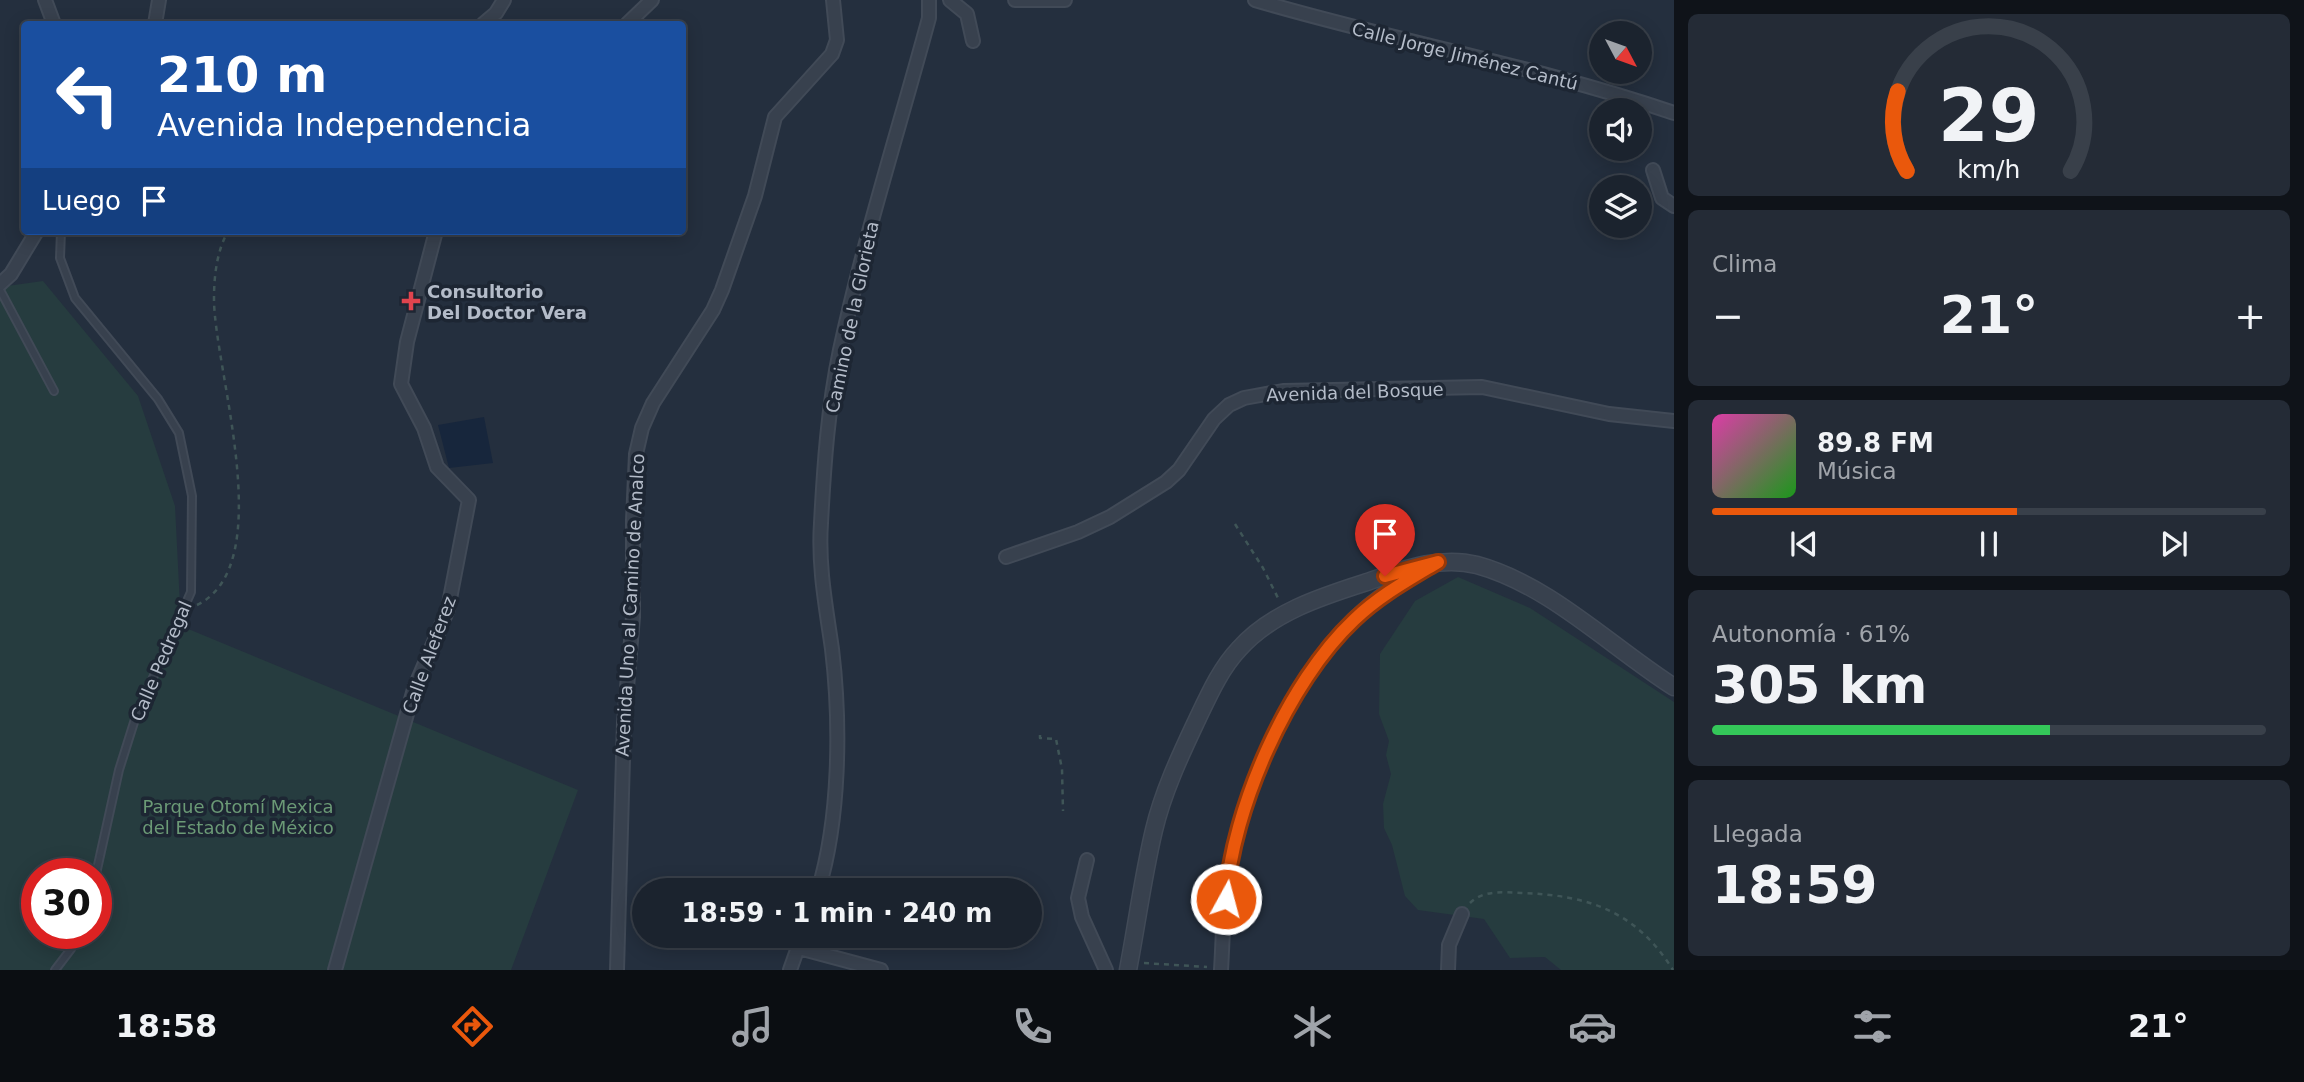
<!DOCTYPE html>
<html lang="es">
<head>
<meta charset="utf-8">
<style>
  :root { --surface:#1b232e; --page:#242b36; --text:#f1f3f6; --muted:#a0a4aa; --line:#39404a; --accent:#ea580c }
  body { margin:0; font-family:"DejaVu Sans",sans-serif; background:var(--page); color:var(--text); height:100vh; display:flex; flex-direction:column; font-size:26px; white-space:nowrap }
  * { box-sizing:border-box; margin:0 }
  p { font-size:23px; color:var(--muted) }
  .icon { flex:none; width:38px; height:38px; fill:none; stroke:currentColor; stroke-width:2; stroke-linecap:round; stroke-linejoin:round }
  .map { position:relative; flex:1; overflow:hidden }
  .side { display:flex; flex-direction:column; gap:14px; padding:14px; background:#0f1319; width:630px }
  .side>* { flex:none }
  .banner { position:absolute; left:21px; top:21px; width:665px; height:214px; border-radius:7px; box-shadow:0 4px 18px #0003,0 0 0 2px var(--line); background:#1a4fa0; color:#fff; overflow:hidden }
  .needle { width:46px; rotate:131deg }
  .fabs { position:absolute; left:1589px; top:21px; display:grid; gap:14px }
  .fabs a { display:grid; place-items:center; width:63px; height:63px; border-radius:50%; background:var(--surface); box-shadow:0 4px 18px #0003,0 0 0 2px var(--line); font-size:35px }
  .speed { position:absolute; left:21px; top:858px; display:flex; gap:14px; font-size:35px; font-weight:700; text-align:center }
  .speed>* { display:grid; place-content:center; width:91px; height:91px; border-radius:50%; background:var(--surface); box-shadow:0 4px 18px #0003,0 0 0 2px var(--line); line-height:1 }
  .speed .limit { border:10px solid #d22; background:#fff; color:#111 }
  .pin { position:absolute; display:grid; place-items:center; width:60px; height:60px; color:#fff; margin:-72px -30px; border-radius:50% 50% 50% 0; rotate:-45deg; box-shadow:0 0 7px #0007 }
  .pin .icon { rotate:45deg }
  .me { position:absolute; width:77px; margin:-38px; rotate:7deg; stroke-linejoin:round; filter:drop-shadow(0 0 5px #0008) }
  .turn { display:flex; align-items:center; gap:24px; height:147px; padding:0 21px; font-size:32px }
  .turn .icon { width:91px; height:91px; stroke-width:2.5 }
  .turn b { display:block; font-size:49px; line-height:60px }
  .then { display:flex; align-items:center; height:66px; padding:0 21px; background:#0003; gap:14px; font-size:26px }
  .big { font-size:52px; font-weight:700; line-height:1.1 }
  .side .widget { flex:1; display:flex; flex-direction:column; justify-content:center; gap:10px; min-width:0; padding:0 24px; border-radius:10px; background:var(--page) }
  .side .dial { align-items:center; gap:0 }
  .dial svg { height:182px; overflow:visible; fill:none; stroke:var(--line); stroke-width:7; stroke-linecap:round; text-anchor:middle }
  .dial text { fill:var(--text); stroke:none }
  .song { display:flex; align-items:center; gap:21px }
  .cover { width:84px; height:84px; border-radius:10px; background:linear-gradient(135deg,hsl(320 70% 55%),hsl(120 70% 35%)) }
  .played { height:7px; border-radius:4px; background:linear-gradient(90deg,var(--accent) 55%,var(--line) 55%) }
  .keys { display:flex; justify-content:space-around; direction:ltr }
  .heat { display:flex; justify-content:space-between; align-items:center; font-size:38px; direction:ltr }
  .charge { height:10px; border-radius:5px; background:linear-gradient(90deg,#34c759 61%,var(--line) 0) }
  .trip { position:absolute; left:632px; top:878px; width:410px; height:70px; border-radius:35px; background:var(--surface); box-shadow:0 4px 18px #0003,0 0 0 2px var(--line); font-weight:700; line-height:70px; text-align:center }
  .menu { display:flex; height:112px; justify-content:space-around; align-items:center; background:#0b0e12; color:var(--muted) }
  .menu .icon { width:49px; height:49px }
  .menu .selected { color:var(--accent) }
  .menu b { font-size:32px; color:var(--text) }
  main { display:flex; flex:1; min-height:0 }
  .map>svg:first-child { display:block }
  .green { fill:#263c3f; fill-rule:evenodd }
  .water { fill:#17263c }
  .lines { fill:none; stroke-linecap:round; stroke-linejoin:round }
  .service-casing { stroke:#414a57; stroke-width:10 }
  .minor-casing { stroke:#414a57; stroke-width:16 }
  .tertiary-casing { stroke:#414a57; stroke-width:19 }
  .path { stroke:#3f5557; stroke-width:2.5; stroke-dasharray:5 5; stroke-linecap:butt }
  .service { stroke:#38414e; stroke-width:6 }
  .minor { stroke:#38414e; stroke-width:12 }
  .tertiary { stroke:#38414e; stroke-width:16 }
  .route-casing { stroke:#983908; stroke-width:18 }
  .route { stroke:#ea580c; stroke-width:12 }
  .health-dot { fill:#e0444e; stroke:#1d2633; stroke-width:2.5 }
  .labels { text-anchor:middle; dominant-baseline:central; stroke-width:7; stroke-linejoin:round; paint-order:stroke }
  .street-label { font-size:18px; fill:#b4bcc9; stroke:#1d2633 }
  .poi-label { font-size:18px; font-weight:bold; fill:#b4bcc9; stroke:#1d2633; text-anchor:start }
  .park-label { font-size:18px; fill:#6b9a76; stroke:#1d2633 }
</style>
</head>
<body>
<main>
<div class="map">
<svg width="1674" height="970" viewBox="0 0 1674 970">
  <rect width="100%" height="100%" fill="#242f3e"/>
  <!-- green -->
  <path class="green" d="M 43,281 L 138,396 L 175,506 L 181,626 L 578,790 L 511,970 L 0,970 L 0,287 ZM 37,873 L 96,873 L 96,933 L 37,933 Z
    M 1458,577 L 1530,608 L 1674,702 L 1674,970 L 1561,970 L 1545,957 L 1510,958 L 1484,919 L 1418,910 L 1405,896 L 1392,845 L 1384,828 L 1383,804 L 1391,774 L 1386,755 L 1389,741 L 1379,714 L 1380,654 L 1415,601 Z"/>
  <!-- water -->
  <path class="water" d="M 484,417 L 493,463 L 449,468 L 438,425 Z"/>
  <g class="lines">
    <!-- service casing -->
    <g class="service-casing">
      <path id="service" d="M 61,231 L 60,258 L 75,298 L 158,399 L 179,433 L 192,496 L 191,592 L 136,716 L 119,770 L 96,874
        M 0,290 L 54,391
        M 55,970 L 71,949 L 77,933"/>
    </g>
    <!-- minor casing -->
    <g class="minor-casing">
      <path id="minor" d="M 45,0 L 54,24
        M 950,0 L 967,14 L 973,41
        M 1015,0 L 1065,0
        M 1255,0 C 1393,41 1537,66 1674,113
        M 155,24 L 159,0
        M 483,24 L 496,13 L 504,0
        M 627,24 L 652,0
        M 1653,170 L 1662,198 L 1674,206
        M 0,284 L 11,274 L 37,231
        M 1006,557 L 1078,532 L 1110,517 L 1166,482 L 1179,470 L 1214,419 L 1229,405 L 1244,398 L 1283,391 L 1482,387 L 1609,414 L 1674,421
        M 1087,860 L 1078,898 L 1082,917 L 1106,970
        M 818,891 C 840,819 841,724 832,649 C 826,607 818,566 821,523 C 824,466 828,407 840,350 C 864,238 899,129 929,18 L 929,0
        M 799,948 L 881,970
        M 335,970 L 414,689 L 448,609 L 469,500 L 437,467 L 424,428 L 401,384 L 407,342 L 436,231
        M 617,970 L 624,723 L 633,617 L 633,520 L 636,454 L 642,428 L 653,403 L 713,310 L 722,290 L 755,196 L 775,117 L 832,54 L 837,40 L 833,0
        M 790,970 L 802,936
        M 1221,970 C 1223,939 1223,905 1228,874 C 1247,776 1300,655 1382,595 C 1396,584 1413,577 1428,568
        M 1448,970 L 1449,945 L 1462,914"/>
    </g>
    <!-- tertiary casing -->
    <g class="tertiary-casing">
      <path id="tertiary" d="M 1128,970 C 1137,923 1143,876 1154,830 C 1163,792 1180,756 1196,722 C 1208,697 1220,669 1239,649 C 1271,613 1320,597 1364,583 C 1400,571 1438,555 1477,565 C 1550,585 1611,647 1674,687"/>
    </g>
    <!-- path -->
    <path class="path" d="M 1235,524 L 1263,568 L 1279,600
      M 197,605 C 280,565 214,369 214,299 C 214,275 217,251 228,231
      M 1040,735 L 1040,738 L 1056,739 L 1062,769 L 1063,811
      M 1470,903 C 1483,890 1503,892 1521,893 C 1588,895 1636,911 1673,970
      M 1144,963 L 1207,967"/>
    <!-- service -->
    <use href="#service" class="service"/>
    <!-- minor -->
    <use href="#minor" class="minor"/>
    <!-- tertiary -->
    <use href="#tertiary" class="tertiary"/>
  </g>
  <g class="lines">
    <!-- route casing -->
    <g class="route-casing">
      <path id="route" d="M 1226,899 C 1232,809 1288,682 1354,620 C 1379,596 1408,580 1438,562 L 1385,576"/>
    </g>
    <!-- route -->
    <use href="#route" class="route"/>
  </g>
  <!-- markers -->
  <path class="health-dot" d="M407.5 290.5h7v7h7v7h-7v7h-7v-7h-7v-7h7z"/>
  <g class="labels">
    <!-- street labels -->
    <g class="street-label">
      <text transform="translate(1465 56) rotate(14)">Calle Jorge Jiménez Cantú</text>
      <text transform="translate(852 317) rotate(-78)">Camino de la Glorieta</text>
      <text transform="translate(1355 392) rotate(-2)">Avenida del Bosque</text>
      <text transform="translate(630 605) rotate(-87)">Avenida Uno al Camino de Analco</text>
      <text transform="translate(429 655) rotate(-70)">Calle Aleferez</text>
      <text transform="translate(161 661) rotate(-67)">Calle Pedregal</text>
    </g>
    <!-- poi labels -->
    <g class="poi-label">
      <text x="427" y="291">Consultorio<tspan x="427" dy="21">Del Doctor Vera</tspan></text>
    </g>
    <!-- park labels -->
    <g class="park-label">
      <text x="238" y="806">Parque Otomí Mexica<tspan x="238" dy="21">del Estado de México</tspan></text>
    </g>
  </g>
</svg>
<div class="fabs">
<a><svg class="needle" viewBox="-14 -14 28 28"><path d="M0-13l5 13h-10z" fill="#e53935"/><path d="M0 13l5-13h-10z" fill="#a0a4aa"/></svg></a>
<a><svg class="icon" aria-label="sound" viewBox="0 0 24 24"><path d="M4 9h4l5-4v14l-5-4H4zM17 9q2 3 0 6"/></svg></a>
<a><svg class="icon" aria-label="layers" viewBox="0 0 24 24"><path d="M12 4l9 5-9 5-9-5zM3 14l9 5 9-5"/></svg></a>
</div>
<div class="speed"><div class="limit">30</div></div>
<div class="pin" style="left:1385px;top:576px;background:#d93025"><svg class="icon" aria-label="arrive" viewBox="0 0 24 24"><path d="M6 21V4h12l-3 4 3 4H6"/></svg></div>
<svg class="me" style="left:1226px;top:899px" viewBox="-20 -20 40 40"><circle r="17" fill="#ea580c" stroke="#fff" stroke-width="3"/><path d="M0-11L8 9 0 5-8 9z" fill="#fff"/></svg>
<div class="trip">18:59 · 1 min · 240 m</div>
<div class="banner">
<div class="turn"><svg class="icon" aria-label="left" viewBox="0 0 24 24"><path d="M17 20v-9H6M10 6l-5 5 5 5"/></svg><div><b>210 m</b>Avenida Independencia</div></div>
<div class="then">Luego<svg class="icon" aria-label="arrive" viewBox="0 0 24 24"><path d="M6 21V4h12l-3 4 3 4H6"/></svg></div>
</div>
</div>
<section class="side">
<div class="widget dial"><svg viewBox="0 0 100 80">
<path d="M14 69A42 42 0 1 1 86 69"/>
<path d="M14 69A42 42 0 0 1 10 34" stroke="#ea580c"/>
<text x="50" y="56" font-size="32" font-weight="700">29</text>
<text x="50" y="72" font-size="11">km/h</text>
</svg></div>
<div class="widget"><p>Clima</p>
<div class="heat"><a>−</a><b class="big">21°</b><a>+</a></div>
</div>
<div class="widget">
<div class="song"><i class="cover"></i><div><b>89.8 FM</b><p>Música</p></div></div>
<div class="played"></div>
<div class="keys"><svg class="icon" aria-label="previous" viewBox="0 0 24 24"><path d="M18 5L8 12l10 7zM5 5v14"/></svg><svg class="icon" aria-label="pause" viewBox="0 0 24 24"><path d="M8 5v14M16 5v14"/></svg><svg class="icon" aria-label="next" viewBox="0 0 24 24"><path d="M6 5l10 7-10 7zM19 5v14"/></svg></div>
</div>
<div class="widget"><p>Autonomía · 61%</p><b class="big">305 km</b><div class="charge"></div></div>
<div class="widget"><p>Llegada</p><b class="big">18:59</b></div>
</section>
</main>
<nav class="menu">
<b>18:58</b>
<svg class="icon selected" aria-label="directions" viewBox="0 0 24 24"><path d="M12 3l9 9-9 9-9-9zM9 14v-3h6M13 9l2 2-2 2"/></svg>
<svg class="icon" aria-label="music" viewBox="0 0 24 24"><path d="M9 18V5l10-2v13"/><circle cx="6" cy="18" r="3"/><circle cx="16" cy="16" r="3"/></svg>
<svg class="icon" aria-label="phone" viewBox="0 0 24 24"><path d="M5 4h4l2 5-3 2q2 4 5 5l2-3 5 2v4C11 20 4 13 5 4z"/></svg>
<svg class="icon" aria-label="climate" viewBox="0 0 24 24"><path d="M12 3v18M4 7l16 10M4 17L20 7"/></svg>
<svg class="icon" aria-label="car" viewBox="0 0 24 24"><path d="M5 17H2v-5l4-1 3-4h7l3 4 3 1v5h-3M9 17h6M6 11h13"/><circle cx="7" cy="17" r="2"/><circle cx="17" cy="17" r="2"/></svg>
<svg class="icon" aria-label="filters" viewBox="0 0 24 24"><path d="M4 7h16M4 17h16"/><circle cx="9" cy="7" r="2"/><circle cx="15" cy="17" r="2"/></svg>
<b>21°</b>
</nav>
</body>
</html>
